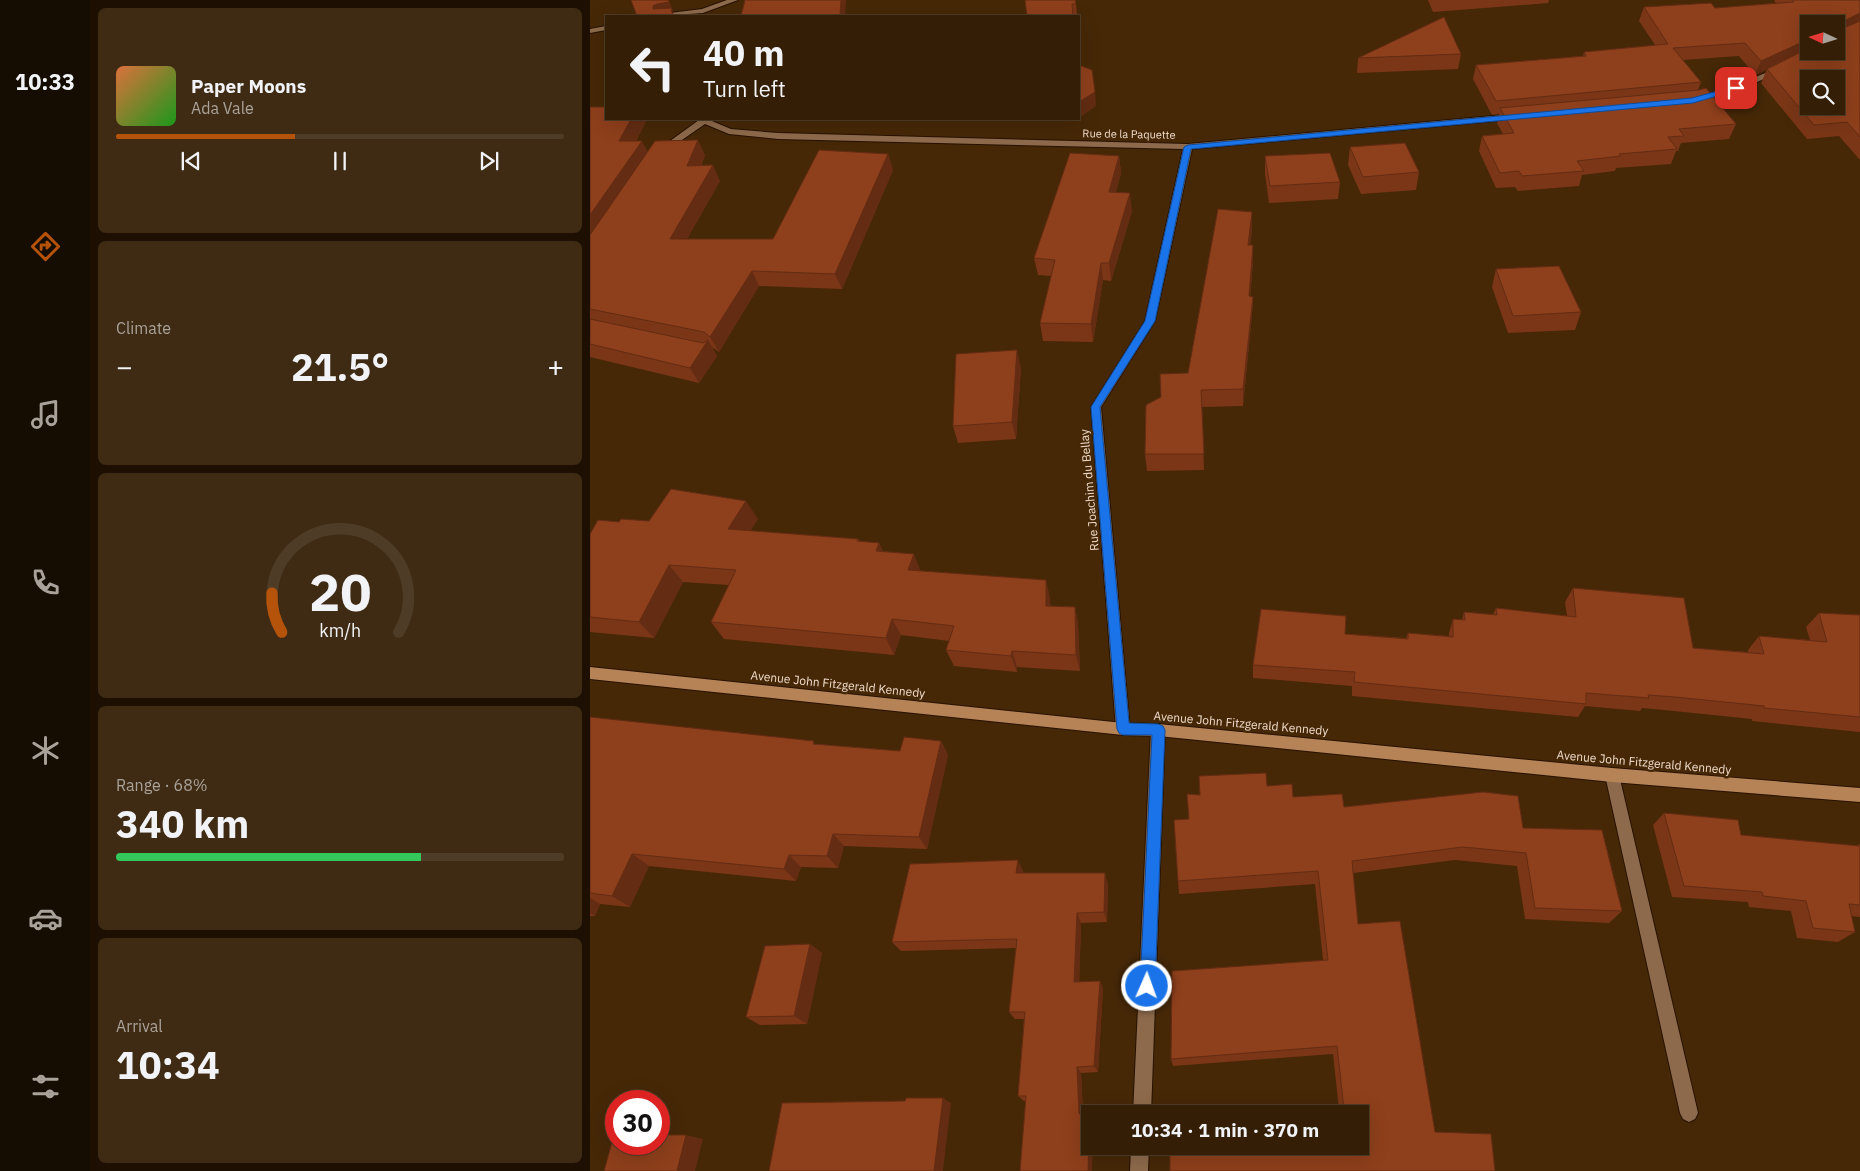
<!DOCTYPE html>
<html lang="en">
<head>
<meta charset="utf-8">
<style>
  :root { --surface:#341e05; --page:#3f2b13; --text:#f1f3f6; --muted:#a9a29a; --line:#4e3c27; --accent:#b45309 }
  body { margin:0; font-family:"IBM Plex Sans",sans-serif; background:var(--page); color:var(--text); height:100vh; display:flex; flex-direction:column; font-size:19px; white-space:nowrap }
  * { box-sizing:border-box; margin:0 }
  p { font-size:16px; color:var(--muted) }
  .icon { flex:none; width:28px; height:28px; fill:none; stroke:currentColor; stroke-width:2; stroke-linecap:round; stroke-linejoin:round }
  .map { position:relative; flex:1; overflow:hidden }
  .details { display:flex; flex-direction:column; gap:8px; padding:8px; background:#1d1003; width:500px }
  .details>* { flex:none }
  .hud { position:absolute; left:15px; top:15px; width:475px; height:105px; border-radius:0px; box-shadow:0 5px 20px #0002,0 0 0 1px var(--line); background:#341e05; color:var(--text); overflow:hidden }
  .needle { width:32px; rotate:274deg }
  .tools { position:absolute; left:1210px; top:15px; display:grid; gap:10px }
  .tools a { display:grid; place-items:center; width:45px; height:45px; border-radius:0px; background:var(--surface); box-shadow:0 5px 20px #0002,0 0 0 1px var(--line); font-size:25px }
  .speed { position:absolute; left:15px; top:1090px; display:flex; gap:10px; font-size:25px; font-weight:700; text-align:center }
  .speed>* { display:grid; place-content:center; width:65px; height:65px; border-radius:50%; background:var(--surface); box-shadow:0 5px 20px #0002,0 0 0 1px var(--line); line-height:1 }
  .speed .limit { border:8px solid #d22; background:#fff; color:#111 }
  .pin { position:absolute; display:grid; place-items:center; width:42px; height:42px; color:#fff; margin:-21px; border-radius:10px; box-shadow:0 2px 8px #0006 }
  .me { position:absolute; width:55px; margin:-28px; rotate:2deg; stroke-linejoin:round; filter:drop-shadow(0 0 4px #0008) }
  .turn { display:flex; align-items:center; gap:18px; height:105px; padding:0 15px; font-size:22px }
  .turn .icon { width:65px; height:65px; stroke-width:2.5 }
  .turn b { display:block; font-size:35px; line-height:42px }
  .big { font-size:38px; font-weight:700; line-height:1.1 }
  .details .tile { flex:1; display:flex; flex-direction:column; justify-content:center; gap:8px; min-width:0; padding:0 18px; border-radius:8px; background:var(--page) }
  .details .dial { align-items:center; gap:0 }
  .dial svg { height:130px; overflow:visible; fill:none; stroke:var(--line); stroke-width:7; stroke-linecap:round; text-anchor:middle }
  .dial text { fill:var(--text); stroke:none }
  .song { display:flex; align-items:center; gap:15px }
  .cover { width:60px; height:60px; border-radius:8px; background:linear-gradient(135deg,hsl(20 70% 55%),hsl(120 70% 35%)) }
  .played { height:5px; border-radius:2px; background:linear-gradient(90deg,var(--accent) 40%,var(--line) 40%) }
  .keys { display:flex; justify-content:space-around; direction:ltr }
  .heat { display:flex; justify-content:space-between; align-items:center; font-size:28px; direction:ltr }
  .charge { height:8px; border-radius:4px; background:linear-gradient(90deg,#34c759 68%,var(--line) 0) }
  .trip { position:absolute; left:491px; top:1105px; width:288px; height:50px; border-radius:0px; background:var(--surface); box-shadow:0 5px 20px #0002,0 0 0 1px var(--line); font-weight:700; line-height:50px; text-align:center }
  main { display:flex; flex:1; min-height:0 }
  .menu { display:flex; flex-direction:column; width:90px; justify-content:space-around; align-items:center; background:#150c02; color:var(--muted) }
  .menu .icon { width:35px; height:35px }
  .menu .active { color:var(--accent) }
  .menu b { font-size:22px; color:var(--text) }
  .map>svg:first-child { display:block }
  .lines { fill:none; stroke-linecap:round; stroke-linejoin:round }
  .service-casing { stroke:#281200; stroke-width:2 }
  .minor-casing { stroke:#281200; stroke-width:2 }
  .tertiary-casing { stroke:#281200; stroke-width:2 }
  .primary-casing { stroke:#281200; stroke-width:2 }
  .service { fill:#8d6a4b; fill-rule:evenodd }
  .minor { fill:#8d6a4b; fill-rule:evenodd }
  .tertiary { fill:#8d6a4b; fill-rule:evenodd }
  .primary { fill:#b58356; fill-rule:evenodd }
  .wall { fill:#7a3617; fill-rule:evenodd }
  .shaded-wall { fill:#632c13 }
  .building { fill:#8e3f1b; stroke:#632c13; fill-rule:evenodd }
  .route { fill:#1a73e8; stroke:#114b97 }
  .labels { text-anchor:middle; dominant-baseline:central; stroke-width:5; stroke-linejoin:round; paint-order:stroke }
  .far-street-label { font-size:11px; fill:#f0dccb; stroke:#462807 }
  .street-label { font-size:12px; fill:#f0dccb; stroke:#462807 }
</style>
</head>
<body>
<main>
<nav class="menu">
<b>10:33</b>
<svg class="icon active" aria-label="directions" viewBox="0 0 24 24"><path d="M12 3l9 9-9 9-9-9zM9 14v-3h6M13 9l2 2-2 2"/></svg>
<svg class="icon" aria-label="music" viewBox="0 0 24 24"><path d="M9 18V5l10-2v13"/><circle cx="6" cy="18" r="3"/><circle cx="16" cy="16" r="3"/></svg>
<svg class="icon" aria-label="phone" viewBox="0 0 24 24"><path d="M5 4h4l2 5-3 2q2 4 5 5l2-3 5 2v4C11 20 4 13 5 4z"/></svg>
<svg class="icon" aria-label="climate" viewBox="0 0 24 24"><path d="M12 3v18M4 7l16 10M4 17L20 7"/></svg>
<svg class="icon" aria-label="car" viewBox="0 0 24 24"><path d="M5 17H2v-5l4-1 3-4h7l3 4 3 1v5h-3M9 17h6M6 11h13"/><circle cx="7" cy="17" r="2"/><circle cx="17" cy="17" r="2"/></svg>
<svg class="icon" aria-label="filters" viewBox="0 0 24 24"><path d="M4 7h16M4 17h16"/><circle cx="9" cy="7" r="2"/><circle cx="15" cy="17" r="2"/></svg>
</nav>
<section class="details">
<div class="tile">
<div class="song"><i class="cover"></i><div><b>Paper Moons</b><p>Ada Vale</p></div></div>
<div class="played"></div>
<div class="keys"><svg class="icon" aria-label="previous" viewBox="0 0 24 24"><path d="M18 5L8 12l10 7zM5 5v14"/></svg><svg class="icon" aria-label="pause" viewBox="0 0 24 24"><path d="M8 5v14M16 5v14"/></svg><svg class="icon" aria-label="next" viewBox="0 0 24 24"><path d="M6 5l10 7-10 7zM19 5v14"/></svg></div>
</div>
<div class="tile"><p>Climate</p>
<div class="heat"><a>−</a><b class="big">21.5°</b><a>+</a></div>
</div>
<div class="tile dial"><svg viewBox="0 0 100 80">
<path d="M14 69A42 42 0 1 1 86 69"/>
<path d="M14 69A42 42 0 0 1 8 45" stroke="#b45309"/>
<text x="50" y="56" font-size="32" font-weight="700">20</text>
<text x="50" y="72" font-size="11">km/h</text>
</svg></div>
<div class="tile"><p>Range · 68%</p><b class="big">340 km</b><div class="charge"></div></div>
<div class="tile"><p>Arrival</p><b class="big">10:34</b></div>
</section>
<div class="map">
<svg width="1270" height="1171" viewBox="0 0 1270 1171">
  <rect width="100%" height="100%" fill="#462807"/>
  <g class="lines">
    <!-- service casing -->
    <g class="service-casing">
      <path id="service" d="M 1022,768 L 1027,770 L 1029,775 L 1108,1113 L 1105,1119 L 1099,1122 L 1093,1119 L 1090,1113 L 1015,775 L 1017,770 Z"/>
    </g>
    <!-- minor casing -->
    <g class="minor-casing">
      <path id="minor" d="M 1185,69 L 1192,71 L 1135,96 L 1106,102 L 1102,100 L 1129,92 Z
        M 924,114 L 927,115 L 927,119 L 602,149 L 565,321 L 511,407 L 540,729 L 538,733 L 533,735 L 528,733 L 526,729 L 501,407 L 555,321 L 593,149 L 188,139 L 139,134 L 115,124 L 76,151 L 69,149 L 109,120 L 109,119 L 117,119 L 141,129 L 188,133 L 598,144 Z
        M 568,724 L 573,726 L 575,730 L 561,1114 L 543,1114 L 561,730 L 563,726 Z
        M 541,1146 L 559,1146 L 558,1171 L 540,1171 Z"/>
    </g>
    <!-- tertiary casing -->
    <g class="tertiary-casing">
      <path id="tertiary" d="M 137,0 L 148,0 L 113,13 L 68,16 L 72,14 L 112,9 Z
        M 16,26 L 16,30 L 0,33 L 0,29 Z"/>
    </g>
    <!-- primary casing -->
    <g class="primary-casing">
      <path id="primary" d="M 0,667 L 533,723 L 568,724 L 1022,768 L 1270,788 L 1270,802 L 1022,782 L 568,736 L 533,735 L 0,679 Z"/>
    </g>
    <!-- service -->
    <use href="#service" class="service"/>
    <!-- minor -->
    <use href="#minor" class="minor"/>
    <!-- tertiary -->
    <use href="#tertiary" class="tertiary"/>
    <!-- primary -->
    <use href="#primary" class="primary"/>
  </g>
  <!-- wall -->
  <path class="wall" d="M 435,0 L 486,4 L 487,16 L 437,16 Z
    M 838,0 L 959,0 L 958,3 L 843,12 Z
    M 1185,0 L 1270,0 L 1270,160 L 1249,136 L 1217,139 L 1171,83 L 1177,69 L 1165,75 L 1149,56 L 1093,60 L 1111,82 L 1108,90 L 1146,124 L 1139,139 L 1091,143 L 1088,151 L 1086,151 L 1081,164 L 1026,168 L 1025,171 L 992,175 L 989,186 L 928,191 L 925,187 L 906,188 L 889,151 L 892,136 L 913,134 L 907,123 L 909,114 L 902,115 L 883,79 L 886,65 L 993,56 L 994,52 L 1065,45 L 1049,21 L 1054,7 L 1125,8 L 1186,3 L 1184,1 ZM 1219,24 L 1246,24 L 1246,51 L 1219,51 Z
    M 871,54 L 868,69 L 767,73 L 768,58 Z
    M 0,107 L 16,119 L 57,119 L 46,141 L 57,152 L 115,155 L 111,166 L 130,181 L 97,239 L 183,239 L 298,154 L 303,170 L 252,289 L 169,286 L 129,352 L 122,347 L 127,356 L 109,383 L 0,357 Z
    M 760,147 L 829,172 L 826,190 L 771,194 L 758,165 Z
    M 529,156 L 531,173 L 526,192 L 542,211 L 521,281 L 513,280 L 503,342 L 453,341 L 450,323 L 461,276 L 448,275 L 444,258 Z
    M 675,156 L 750,182 L 748,199 L 679,203 L 675,174 Z
    M 662,229 L 660,245 L 663,245 L 663,262 L 660,297 L 663,297 L 662,314 L 653,406 L 612,407 L 614,470 L 557,471 L 555,454 L 571,397 L 598,373 Z
    M 906,269 L 991,312 L 985,330 L 918,333 L 902,287 Z
    M 431,368 L 426,439 L 368,443 L 363,426 Z
    M 168,519 L 160,531 L 268,539 L 270,541 L 289,543 L 293,552 L 331,571 L 460,597 L 460,606 L 485,607 L 488,624 L 490,671 L 427,667 L 427,672 L 364,666 L 356,650 L 359,641 L 311,635 L 304,655 L 134,639 L 121,622 L 139,585 L 93,582 L 64,638 L 0,632 L 0,534 L 29,522 Z
    M 983,588 L 1103,648 L 1158,652 L 1158,650 L 1169,636 L 1220,640 L 1216,627 L 1229,613 L 1270,615 L 1270,732 L 1162,721 L 1162,719 L 1074,710 L 1052,708 L 1050,711 L 995,706 L 988,717 L 762,696 L 762,686 L 663,678 L 663,665 L 755,634 L 816,638 L 818,633 L 859,636 L 859,633 L 863,619 L 872,620 L 874,612 L 903,615 L 906,608 L 977,616 L 975,602 Z
    M 0,717 L 226,744 L 310,751 L 351,741 L 358,755 L 337,849 L 254,846 L 248,868 L 211,867 L 206,881 L 59,866 L 40,907 L 10,904 L 5,916 L 0,916 Z
    M 677,786 L 703,797 L 754,807 L 933,828 L 1032,911 L 1019,923 L 935,919 L 927,866 L 865,860 L 763,873 L 768,924 L 845,1132 L 905,1171 L 749,1109 L 743,1054 L 583,1066 L 581,1059 L 733,960 L 725,884 L 589,894 L 588,881 L 599,819 L 610,795 Z
    M 1074,813 L 1151,835 L 1269,846 L 1268,845 L 1270,844 L 1270,917 L 1261,916 L 1265,932 L 1248,942 L 1207,938 L 1201,911 L 1159,907 L 1158,902 L 1082,897 L 1063,825 Z
    M 433,871 L 433,873 L 518,884 L 517,922 L 491,923 L 489,982 L 510,981 L 513,989 L 508,1072 L 491,1073 L 493,1114 L 434,1101 L 428,1096 L 434,1019 L 425,1019 L 419,1012 L 426,948 L 311,951 L 302,942 Z
    M 220,944 L 232,953 L 217,1024 L 170,1025 L 156,1017 Z"/>
  <!-- shaded-wall -->
  <path class="shaded-wall" d="M 78,0 L 79,0 L 83,11 L 82,11 L 84,16 L 63,9 L 63,6 Z
    M 251,0 L 256,0 L 255,16 L 250,16 Z
    M 1270,13 L 1270,23 L 1246,35 L 1252,22 Z
    M 1219,39 L 1219,50 L 1165,75 L 1171,61 Z
    M 505,92 L 506,106 L 489,118 L 489,102 Z
    M 41,119 L 57,119 L 37,157 L 29,141 Z
    M 108,140 L 115,155 L 104,181 L 97,166 Z
    M 52,141 L 60,156 L 0,245 L 0,215 Z
    M 298,154 L 303,170 L 252,289 L 245,274 Z
    M 529,156 L 531,173 L 521,209 L 519,192 Z
    M 123,165 L 130,181 L 88,254 L 80,239 Z
    M 540,193 L 542,211 L 521,281 L 519,263 Z
    M 662,212 L 662,229 L 657,262 L 658,245 Z
    M 663,245 L 663,262 L 658,314 L 659,296 Z
    M 511,263 L 513,280 L 503,342 L 501,324 Z
    M 162,271 L 169,286 L 129,352 L 120,337 Z
    M 663,297 L 662,314 L 653,406 L 653,389 Z
    M 118,340 L 127,356 L 109,383 L 100,368 Z
    M 427,350 L 431,368 L 426,439 L 422,422 Z
    M 156,501 L 168,519 L 150,547 L 138,529 Z
    M 289,543 L 298,561 L 286,551 Z
    M 324,554 L 331,572 L 318,570 Z
    M 79,565 L 93,582 L 64,638 L 49,622 Z
    M 456,580 L 460,597 L 461,623 L 456,606 Z
    M 485,607 L 488,624 L 490,671 L 486,655 Z
    M 302,619 L 311,635 L 304,655 L 296,638 Z
    M 422,651 L 427,667 L 427,672 L 421,656 Z
    M 351,741 L 358,755 L 337,849 L 329,837 Z
    M 243,834 L 254,846 L 248,868 L 237,856 Z
    M 42,854 L 59,866 L 40,907 L 22,896 Z
    M 199,855 L 211,867 L 206,881 L 194,869 Z
    M 428,860 L 433,871 L 432,883 L 426,873 Z
    M 515,873 L 518,884 L 517,922 L 514,912 Z
    M 0,898 L 10,904 L 5,916 L 0,913 Z
    M 487,913 L 491,923 L 489,990 L 484,982 Z
    M 220,944 L 232,953 L 217,1024 L 204,1016 Z
    M 510,981 L 513,989 L 508,1072 L 504,1066 Z
    M 487,1067 L 491,1073 L 493,1119 L 489,1114 Z
    M 353,1098 L 361,1103 L 353,1171 L 344,1171 Z
    M 500,1126 L 500,1146 L 503,1146 L 502,1171 L 498,1171 Z
    M 96,1135 L 113,1139 L 105,1171 L 87,1171 Z"/>
  <!-- building -->
  <path class="building" d="M 41,0 L 78,0 L 79,2 L 67,4 L 63,6 L 63,9 L 81,8 L 83,16 L 47,16 Z
    M 155,0 L 251,0 L 250,16 L 151,16 Z
    M 435,0 L 485,0 L 486,4 L 482,4 L 483,16 L 437,16 Z
    M 1202,0 L 1270,0 L 1270,13 L 1252,22 L 1251,29 L 1270,21 L 1270,137 L 1257,122 L 1224,125 L 1177,69 L 1219,48 L 1219,51 L 1246,51 L 1246,24 L 1219,24 L 1219,39 L 1171,61 L 1155,43 L 1083,48 L 1111,82 L 906,101 L 886,65 L 996,56 L 994,52 L 1078,44 L 1054,7 L 1121,3 L 1125,8 L 1204,2 ZM 1219,79 L 1246,79 L 1246,106 L 1219,106 Z
    M 854,17 L 871,54 L 768,58 Z
    M 489,65 L 502,70 L 505,92 L 489,102 Z
    M 1116,88 L 1146,124 L 1089,129 L 1094,136 L 1078,137 L 1087,149 L 1029,154 L 1031,156 L 987,161 L 994,171 L 932,176 L 929,171 L 910,173 L 892,136 L 924,133 L 910,108 L 1109,90 Z
    M 16,102 L 16,119 L 41,119 L 29,141 L 52,141 L 0,215 L 0,107 L 14,107 Z
    M 108,140 L 97,166 L 123,165 L 80,239 L 183,239 L 229,150 L 298,154 L 245,274 L 162,271 L 120,337 L 114,332 L 0,309 L 0,235 L 65,141 Z
    M 815,143 L 829,172 L 773,177 L 760,147 Z
    M 480,153 L 529,156 L 519,192 L 540,193 L 519,263 L 511,263 L 501,324 L 450,323 L 465,260 L 444,258 Z
    M 740,153 L 750,182 L 680,186 L 675,156 Z
    M 628,209 L 662,212 L 658,245 L 663,245 L 659,296 L 663,297 L 653,389 L 611,390 L 614,454 L 555,454 L 556,405 L 571,397 L 570,374 L 598,373 Z
    M 969,266 L 991,312 L 923,316 L 906,269 Z
    M 0,319 L 113,343 L 118,340 L 100,368 L 0,344 Z
    M 427,350 L 422,422 L 363,426 L 366,354 Z
    M 81,489 L 156,501 L 138,529 L 268,539 L 267,541 L 289,543 L 286,551 L 324,554 L 318,570 L 456,580 L 456,606 L 485,607 L 486,655 L 422,651 L 421,656 L 356,650 L 364,626 L 302,619 L 296,638 L 121,622 L 146,570 L 79,565 L 49,622 L 0,617 L 0,534 L 8,520 L 29,522 L 31,519 L 59,521 Z
    M 983,588 L 1094,598 L 1103,648 L 1174,654 L 1169,636 L 1237,642 L 1229,613 L 1270,615 L 1270,717 L 1174,708 L 1174,706 L 1085,697 L 1058,695 L 1059,698 L 996,693 L 996,704 L 764,682 L 765,672 L 663,665 L 671,609 L 756,616 L 755,634 L 818,639 L 818,633 L 863,637 L 863,619 L 875,620 L 874,612 L 907,615 L 906,608 L 986,617 Z
    M 0,717 L 224,741 L 223,744 L 310,751 L 314,737 L 351,741 L 329,837 L 243,834 L 237,856 L 199,855 L 194,869 L 42,854 L 22,896 L 0,893 Z
    M 676,773 L 677,786 L 702,784 L 703,797 L 752,794 L 754,807 L 893,792 L 928,796 L 933,828 L 1012,830 L 1032,911 L 945,908 L 936,853 L 873,847 L 762,861 L 768,924 L 810,921 L 845,1132 L 901,1134 L 905,1171 L 580,1171 L 580,1146 L 770,1146 L 770,1114 L 581,1114 L 581,1111 L 754,1109 L 747,1046 L 581,1059 L 582,971 L 738,960 L 728,871 L 588,881 L 584,820 L 599,819 L 597,794 L 610,795 L 609,776 Z
    M 1074,813 L 1148,820 L 1151,835 L 1270,846 L 1270,905 L 1259,904 L 1265,932 L 1223,928 L 1216,901 L 1173,896 L 1172,892 L 1094,886 Z
    M 428,860 L 426,873 L 515,873 L 514,912 L 487,913 L 484,982 L 510,981 L 504,1066 L 487,1067 L 489,1114 L 500,1114 L 498,1171 L 430,1171 L 436,1096 L 428,1096 L 435,1012 L 419,1012 L 427,939 L 302,942 L 320,864 Z
    M 220,944 L 204,1016 L 156,1017 L 175,946 Z
    M 316,1098 L 353,1098 L 344,1171 L 179,1171 L 192,1103 L 315,1101 Z
    M 24,1135 L 26,1135 L 26,1144 L 69,1144 L 69,1135 L 96,1135 L 87,1171 L 14,1171 Z"/>
  <!-- route -->
  <path class="route" d="M 1146,86 L 1148,86 L 1148,90 L 1103,103 L 601,149 L 565,321 L 510,407 L 539,723 L 568,724 L 573,726 L 575,730 L 565,986 L 562,991 L 557,993 L 552,991 L 550,986 L 562,735 L 533,735 L 529,733 L 527,729 L 501,407 L 555,321 L 594,147 L 598,145 L 1102,98 Z"/>
  <g class="labels">
    <!-- far-street labels -->
    <g class="far-street-label">
      <text transform="translate(539 134) rotate(1)">Rue de la Paquette</text>
    </g>
    <!-- street labels -->
    <g class="street-label">
      <text transform="translate(499 490) rotate(-95)">Rue Joachim du Bellay</text>
      <text transform="translate(248 684) rotate(6)">Avenue John Fitzgerald Kennedy</text>
      <text transform="translate(651 723) rotate(5)">Avenue John Fitzgerald Kennedy</text>
      <text transform="translate(1054 762) rotate(5)">Avenue John Fitzgerald Kennedy</text>
    </g>
  </g>
</svg>
<div class="tools">
<a><svg class="needle" viewBox="-14 -14 28 28"><path d="M0-13l5 13h-10z" fill="#e53935"/><path d="M0 13l5-13h-10z" fill="#a9a29a"/></svg></a>
<a><svg class="icon" aria-label="search" viewBox="0 0 24 24"><circle cx="10" cy="10" r="6"/><path d="M15 15l6 6"/></svg></a>
</div>
<div class="speed"><div class="limit">30</div></div>
<div class="pin" style="left:1146px;top:88px;background:#d93025"><svg class="icon" aria-label="arrive" viewBox="0 0 24 24"><path d="M6 21V4h12l-3 4 3 4H6"/></svg></div>
<svg class="me" style="left:557px;top:986px" viewBox="-20 -20 40 40"><circle r="17" fill="#1a73e8" stroke="#fff" stroke-width="3"/><path d="M0-11L8 9 0 5-8 9z" fill="#fff"/></svg>
<div class="trip">10:34 · 1 min · 370 m</div>
<div class="hud">
<div class="turn"><svg class="icon" aria-label="left" viewBox="0 0 24 24"><path d="M17 20v-9H6M10 6l-5 5 5 5"/></svg><div><b>40 m</b>Turn left</div></div>
</div>
</div>
</main>
</body>
</html>
